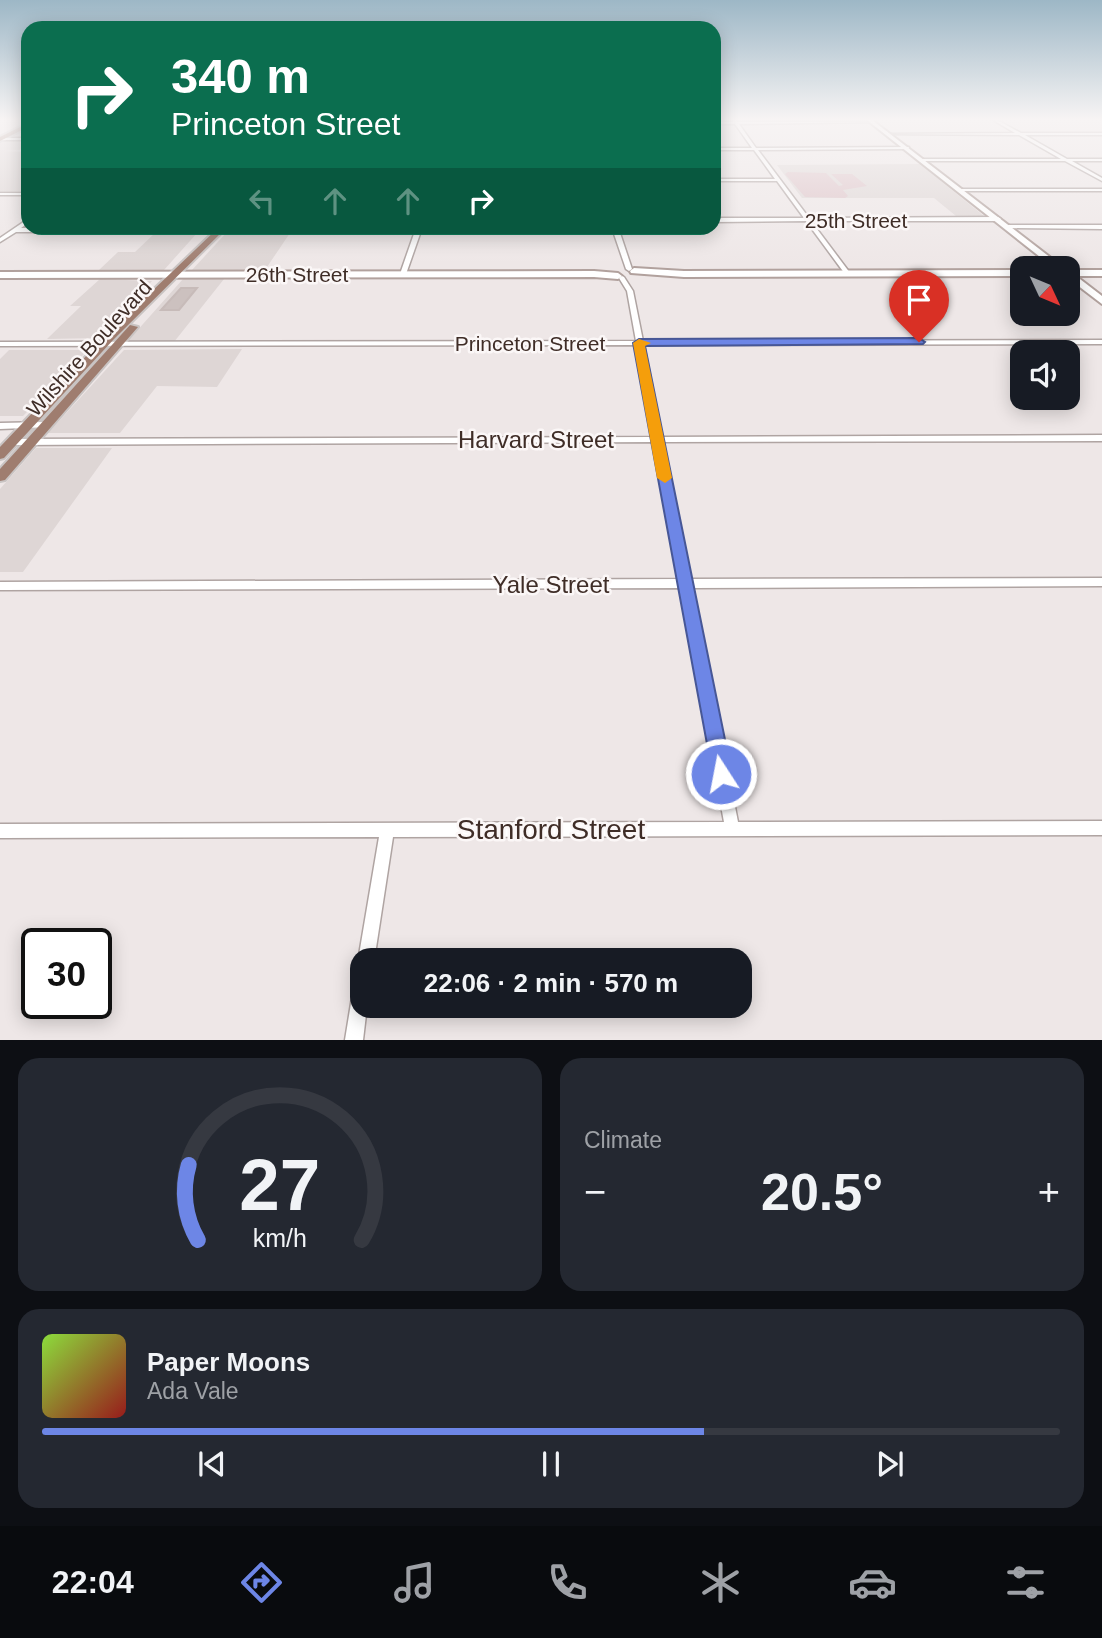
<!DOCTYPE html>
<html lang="en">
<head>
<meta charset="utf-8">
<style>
  :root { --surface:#171b24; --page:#242831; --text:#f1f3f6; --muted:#9ea1a6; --line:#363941; --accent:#6d86e6 }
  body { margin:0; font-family:Arial,sans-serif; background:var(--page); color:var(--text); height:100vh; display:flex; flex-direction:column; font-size:26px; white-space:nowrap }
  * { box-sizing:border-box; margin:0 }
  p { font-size:23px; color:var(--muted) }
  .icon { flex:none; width:38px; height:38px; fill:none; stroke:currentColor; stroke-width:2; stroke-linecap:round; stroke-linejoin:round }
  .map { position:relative; height:1040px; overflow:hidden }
  .sheet { display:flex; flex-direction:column; gap:18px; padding:18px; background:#0d0f14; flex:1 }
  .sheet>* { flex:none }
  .top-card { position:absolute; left:21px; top:21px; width:700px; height:214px; border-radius:21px; box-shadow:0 4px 18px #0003; background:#0b6e4f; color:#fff; overflow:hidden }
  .needle { width:46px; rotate:134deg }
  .buttons { position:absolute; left:1010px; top:256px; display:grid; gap:14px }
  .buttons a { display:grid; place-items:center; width:70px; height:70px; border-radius:14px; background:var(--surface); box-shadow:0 4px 18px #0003; font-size:35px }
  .speed { position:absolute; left:21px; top:928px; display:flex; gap:14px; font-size:35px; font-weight:700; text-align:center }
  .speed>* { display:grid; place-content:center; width:91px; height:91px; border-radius:50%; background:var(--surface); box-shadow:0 4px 18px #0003; line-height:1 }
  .speed .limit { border:4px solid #111; border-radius:10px; background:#fff; color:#111 }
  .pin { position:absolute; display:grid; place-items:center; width:60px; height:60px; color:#fff; margin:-72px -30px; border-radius:50% 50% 50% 0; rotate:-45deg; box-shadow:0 0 7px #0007 }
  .pin .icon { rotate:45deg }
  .me { position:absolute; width:77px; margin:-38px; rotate:349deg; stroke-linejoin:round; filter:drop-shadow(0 0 5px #0008) }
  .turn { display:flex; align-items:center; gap:24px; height:147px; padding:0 35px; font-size:32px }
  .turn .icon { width:91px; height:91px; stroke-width:2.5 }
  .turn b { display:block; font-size:49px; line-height:60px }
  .lanes { display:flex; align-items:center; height:66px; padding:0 35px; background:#0003; justify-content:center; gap:35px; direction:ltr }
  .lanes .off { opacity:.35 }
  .big { font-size:52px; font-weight:800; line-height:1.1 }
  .sheet .tile { flex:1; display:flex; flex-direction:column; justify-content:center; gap:10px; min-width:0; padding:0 24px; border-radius:21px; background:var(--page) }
  .sheet .dial { align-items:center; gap:0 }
  .dial svg { height:182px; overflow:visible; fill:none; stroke:var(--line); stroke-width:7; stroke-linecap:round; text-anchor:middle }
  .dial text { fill:var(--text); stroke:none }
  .song { display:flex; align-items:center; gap:21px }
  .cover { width:84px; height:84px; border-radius:10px; background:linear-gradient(135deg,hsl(90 70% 55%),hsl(0 70% 35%)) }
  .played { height:7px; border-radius:4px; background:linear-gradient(90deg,var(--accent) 65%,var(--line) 65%) }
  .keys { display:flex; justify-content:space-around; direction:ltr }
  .heat { display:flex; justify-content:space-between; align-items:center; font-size:38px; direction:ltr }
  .sheet .tiles { flex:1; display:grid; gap:18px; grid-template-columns:1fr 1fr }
  .tile:last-child { grid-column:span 2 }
  .trip { position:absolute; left:350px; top:948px; width:402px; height:70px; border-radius:21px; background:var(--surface); box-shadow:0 4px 18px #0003; font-weight:800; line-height:70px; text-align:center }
  .tab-bar { display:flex; height:112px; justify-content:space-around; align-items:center; background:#090b0e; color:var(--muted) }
  .tab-bar .icon { width:49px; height:49px }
  .tab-bar .current { color:var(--accent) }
  .tab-bar b { font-size:32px; color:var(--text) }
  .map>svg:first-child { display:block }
  .built { fill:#ded6d5 }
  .green { fill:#ddc2c7 }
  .building { fill:#ccc1bf; stroke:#c7bbb9; stroke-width:2 }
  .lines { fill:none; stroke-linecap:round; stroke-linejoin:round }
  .street-casing { stroke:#afa4a2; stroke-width:3 }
  .secondary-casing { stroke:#b1a19d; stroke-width:4 }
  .primary-casing { stroke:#c9c4c3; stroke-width:4 }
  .street { fill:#fff; fill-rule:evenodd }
  .secondary { fill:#fff; fill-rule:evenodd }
  .primary { fill:#9f7d6f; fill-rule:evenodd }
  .route { fill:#6d86e6; stroke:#475796; stroke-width:2 }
  .slow { fill:#f59e0b }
  .labels { text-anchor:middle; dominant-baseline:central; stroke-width:5; stroke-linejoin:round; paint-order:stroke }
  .far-street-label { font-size:21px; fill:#3f2d27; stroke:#fbf7f7 }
  .street-label { font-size:24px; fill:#3f2d27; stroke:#fbf7f7 }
  .near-street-label { font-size:28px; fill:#3f2d27; stroke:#fbf7f7 }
</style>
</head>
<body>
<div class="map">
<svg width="1102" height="1040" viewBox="0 0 1102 1040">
  <rect width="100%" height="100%" fill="#eee7e7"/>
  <!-- built -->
  <path class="built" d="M 5,141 L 28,141 L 28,146 L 19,150 L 3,151 L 28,152 L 28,191 L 0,191 L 0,143 Z
    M 920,164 L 984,216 L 956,216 L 934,198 L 802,198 L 777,165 Z
    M 198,232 L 164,270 L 99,270 L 118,252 L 135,252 L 155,233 Z
    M 227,232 L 290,233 L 265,270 L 192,270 Z
    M 100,279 L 152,281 L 99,338 L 47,339 L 81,306 L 70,306 Z
    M 183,279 L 224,279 L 174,342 L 127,342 Z
    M 242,349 L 217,387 L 157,386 L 120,433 L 48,433 L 124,350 Z
    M 9,350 L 88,350 L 23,416 L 0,416 L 0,359 Z
    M 36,448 L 112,448 L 23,572 L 0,572 L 0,489 Z"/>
  <!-- green -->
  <path class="green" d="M 788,172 L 826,173 L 839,186 L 843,185 L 831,174 L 852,174 L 867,186 L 843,190 L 848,196 L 845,198 L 805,197 L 785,174 Z"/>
  <!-- building -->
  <path class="building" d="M 181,288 L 197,288 L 179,310 L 161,310 Z"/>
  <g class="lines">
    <!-- street casing -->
    <g class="street-casing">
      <path id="street" d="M 732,120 L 736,120 L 737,122 L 877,122 L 739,124 L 756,148 L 909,147 L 908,149 L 758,150 L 809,218 L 998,217 L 1001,219 L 998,221 L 811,221 L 850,273 L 845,274 L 806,221 L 714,222 L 714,218 L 804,218 L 777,181 L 714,181 L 714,179 L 775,179 L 754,150 L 714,150 L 714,148 L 752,148 L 735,124 L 714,124 L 714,122 L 733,122 Z
        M 993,120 L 997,120 L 1021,133 L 1102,133 L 1102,135 L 1025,135 L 1067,159 L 1102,159 L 1102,161 L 1072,161 L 1102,178 L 1102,181 L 1065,161 L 923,161 L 921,160 L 923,159 L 1061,159 L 1019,135 L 887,134 L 1015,133 Z
        M 0,138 L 28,138 L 28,140 L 0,140 Z
        M 962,189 L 1102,189 L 1102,191 L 960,191 Z
        M 0,193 L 28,193 L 28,195 L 0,195 Z
        M 28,219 L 28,223 L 21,228 L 618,228 L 621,229 L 619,230 L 632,269 L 629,271 L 626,269 L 613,231 L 421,231 L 406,274 L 403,276 L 400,274 L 415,231 L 16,232 L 0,242 L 0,238 Z
        M 1008,225 L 1102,225 L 1102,229 L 1006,228 L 1006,226 Z
        M 622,276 L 624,277 L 633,291 L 643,341 L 1102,340 L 1102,344 L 644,345 L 662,437 L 1102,435 L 1102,441 L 663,442 L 690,579 L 1102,578 L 1102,586 L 692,588 L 738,822 L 1102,821 L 1102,835 L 393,837 L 374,961 L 362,961 L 362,968 L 358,961 L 379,837 L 0,838 L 0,824 L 724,822 L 681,588 L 0,590 L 0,582 L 679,579 L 654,442 L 13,445 L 9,442 L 13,439 L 653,437 L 637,345 L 0,346 L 0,342 L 636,341 L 627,291 L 619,278 Z
        M 46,422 L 50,425 L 49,427 L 0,429 L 0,423 Z
        M 362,977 L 362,1006 L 367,1006 L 363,1040 L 345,1040 L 354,985 L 356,979 Z"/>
    </g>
    <!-- secondary casing -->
    <g class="secondary-casing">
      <path id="secondary" d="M 867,120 L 872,120 L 1064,268 L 1054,268 Z
        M 634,268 L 684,271 L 1022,270 L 1022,276 L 684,277 L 631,273 L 630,271 Z
        M 1102,270 L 1102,276 L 1076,276 L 1102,296 L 1102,304 L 1068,278 L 1068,270 Z
        M 594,271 L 618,273 L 622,276 L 618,279 L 594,277 L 0,278 L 0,272 Z"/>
    </g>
    <!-- primary casing -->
    <g class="primary-casing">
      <path id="primary" d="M 28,123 L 28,127 L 0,141 L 0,137 Z
        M 218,228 L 226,228 L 114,339 L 4,458 L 0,459 L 0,447 L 106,335 Z
        M 130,325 L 138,327 L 5,480 L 0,481 L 0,469 Z"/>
    </g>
    <!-- street -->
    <use href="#street" class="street"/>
    <!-- secondary -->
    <use href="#secondary" class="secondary"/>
    <!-- primary -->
    <use href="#primary" class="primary"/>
  </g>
  <!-- sky -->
  <linearGradient id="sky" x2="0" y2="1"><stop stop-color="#9db7c6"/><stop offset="0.45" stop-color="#f7f4f4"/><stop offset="1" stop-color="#f7f4f4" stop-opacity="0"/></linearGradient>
  <rect width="1102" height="265" fill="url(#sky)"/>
  <!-- route -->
  <path class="route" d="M 919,338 L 925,342 L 923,344 L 645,346 L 732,774 L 729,782 L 721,785 L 714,782 L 633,343 L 639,339 Z"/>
  <!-- slow -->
  <path class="slow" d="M 639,339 L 651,343 L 645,346 L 672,478 L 665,483 L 657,478 L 633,343 Z"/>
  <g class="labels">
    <!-- far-street labels -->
    <g class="far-street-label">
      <text x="856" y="220">25th Street</text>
      <text x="297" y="274">26th Street</text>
      <text x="530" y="343">Princeton Street</text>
      <text transform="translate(89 348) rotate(-48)">Wilshire Boulevard</text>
    </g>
    <!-- street labels -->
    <g class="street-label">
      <text x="536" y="439">Harvard Street</text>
      <text x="551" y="584">Yale Street</text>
    </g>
    <!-- near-street labels -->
    <g class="near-street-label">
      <text x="551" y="829">Stanford Street</text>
    </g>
  </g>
</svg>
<div class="buttons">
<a><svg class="needle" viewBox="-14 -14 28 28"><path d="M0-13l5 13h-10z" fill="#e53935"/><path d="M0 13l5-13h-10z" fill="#9ea1a6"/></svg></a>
<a><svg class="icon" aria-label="sound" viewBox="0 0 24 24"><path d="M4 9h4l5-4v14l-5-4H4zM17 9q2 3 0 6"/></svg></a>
</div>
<div class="speed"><div class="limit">30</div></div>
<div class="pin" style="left:919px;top:342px;background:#d93025"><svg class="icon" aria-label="arrive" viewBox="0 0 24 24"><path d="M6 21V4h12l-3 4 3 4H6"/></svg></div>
<svg class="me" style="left:721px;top:774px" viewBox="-20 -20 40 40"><circle r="17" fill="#6d86e6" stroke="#fff" stroke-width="3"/><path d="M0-11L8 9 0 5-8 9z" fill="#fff"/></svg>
<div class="trip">22:06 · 2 min · 570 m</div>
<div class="top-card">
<div class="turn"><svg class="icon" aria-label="right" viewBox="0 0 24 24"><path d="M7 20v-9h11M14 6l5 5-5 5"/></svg><div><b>340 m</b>Princeton Street</div></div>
<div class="lanes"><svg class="icon off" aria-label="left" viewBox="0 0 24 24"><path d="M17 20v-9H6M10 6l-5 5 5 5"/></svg><svg class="icon off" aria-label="ahead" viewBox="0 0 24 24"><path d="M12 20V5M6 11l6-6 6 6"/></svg><svg class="icon off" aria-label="ahead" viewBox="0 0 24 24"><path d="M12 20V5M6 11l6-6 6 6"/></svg><svg class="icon" aria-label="right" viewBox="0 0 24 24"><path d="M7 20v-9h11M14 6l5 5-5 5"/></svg></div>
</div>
</div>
<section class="sheet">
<div class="tiles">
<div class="tile dial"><svg viewBox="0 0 100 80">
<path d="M14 69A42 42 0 1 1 86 69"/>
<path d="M14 69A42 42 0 0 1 10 36" stroke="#6d86e6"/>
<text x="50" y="56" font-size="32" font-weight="700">27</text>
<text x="50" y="72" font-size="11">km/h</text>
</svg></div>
<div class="tile"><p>Climate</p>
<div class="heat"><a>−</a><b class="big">20.5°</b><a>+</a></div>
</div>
<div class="tile">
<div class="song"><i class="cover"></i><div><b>Paper Moons</b><p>Ada Vale</p></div></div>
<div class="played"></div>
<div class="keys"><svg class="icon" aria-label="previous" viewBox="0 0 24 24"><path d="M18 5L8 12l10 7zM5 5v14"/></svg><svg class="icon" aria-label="pause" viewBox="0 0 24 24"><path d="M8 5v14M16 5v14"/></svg><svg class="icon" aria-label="next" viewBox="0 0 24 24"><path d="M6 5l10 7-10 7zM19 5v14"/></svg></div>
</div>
</div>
</section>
<nav class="tab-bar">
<b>22:04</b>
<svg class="icon current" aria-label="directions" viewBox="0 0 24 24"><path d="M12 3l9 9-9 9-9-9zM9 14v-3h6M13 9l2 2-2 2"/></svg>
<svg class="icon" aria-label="music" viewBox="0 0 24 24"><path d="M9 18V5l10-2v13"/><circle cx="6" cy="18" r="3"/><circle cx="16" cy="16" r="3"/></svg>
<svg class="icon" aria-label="phone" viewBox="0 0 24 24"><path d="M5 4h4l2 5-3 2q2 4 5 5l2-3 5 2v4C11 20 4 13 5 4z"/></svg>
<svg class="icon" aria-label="climate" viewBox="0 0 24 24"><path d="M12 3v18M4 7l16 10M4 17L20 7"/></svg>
<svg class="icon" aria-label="car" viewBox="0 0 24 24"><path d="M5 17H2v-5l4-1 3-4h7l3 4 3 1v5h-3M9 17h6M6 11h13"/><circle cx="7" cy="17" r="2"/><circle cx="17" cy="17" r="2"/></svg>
<svg class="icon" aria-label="filters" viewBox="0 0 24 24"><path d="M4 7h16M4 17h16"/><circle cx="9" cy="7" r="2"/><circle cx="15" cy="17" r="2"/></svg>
</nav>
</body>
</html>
